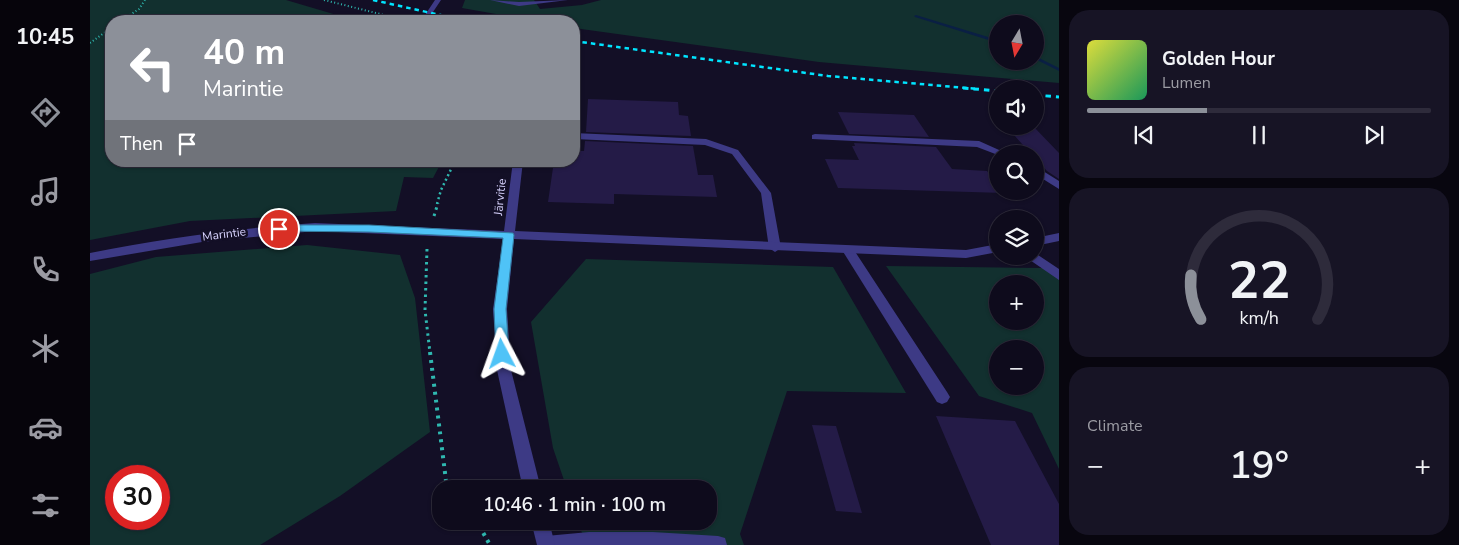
<!DOCTYPE html>
<html lang="en">
<head>
<meta charset="utf-8">
<style>
  :root { --surface:#0e0b1c; --page:#171425; --text:#f1f3f6; --muted:#9b9ba3; --line:#2e2b3b; --accent:#8c9099 }
  body { margin:0; font-family:"Nunito Sans",sans-serif; background:var(--page); color:var(--text); height:100vh; display:flex; flex-direction:column; font-size:19px; white-space:nowrap }
  * { box-sizing:border-box; margin:0 }
  p { font-size:16px; color:var(--muted) }
  .icon { flex:none; width:28px; height:28px; fill:none; stroke:currentColor; stroke-width:2; stroke-linecap:round; stroke-linejoin:round }
  .map { position:relative; flex:1; overflow:hidden }
  .drawer { display:flex; flex-direction:column; gap:10px; padding:10px; background:#08060f; width:400px }
  .drawer>* { flex:none }
  .banner { position:absolute; left:15px; top:15px; width:475px; height:152px; border-radius:20px; box-shadow:0 1px 4px #0004,0 0 0 1px var(--line); background:#8c9099; color:#fff; overflow:hidden }
  .needle { width:32px; rotate:190deg }
  .tools { position:absolute; left:899px; top:15px; display:grid; gap:10px }
  .tools a { display:grid; place-items:center; width:55px; height:55px; border-radius:50%; background:var(--surface); box-shadow:0 1px 4px #0004,0 0 0 1px var(--line); font-size:25px }
  .speed { position:absolute; left:15px; top:465px; display:flex; gap:10px; font-size:25px; font-weight:700; text-align:center }
  .speed>* { display:grid; place-content:center; width:65px; height:65px; border-radius:50%; background:var(--surface); box-shadow:0 1px 4px #0004,0 0 0 1px var(--line); line-height:1 }
  .speed .limit { border:8px solid #d22; background:#fff; color:#111 }
  .pin { position:absolute; display:grid; place-items:center; width:42px; height:42px; color:#fff; margin:-21px; border:2px solid #fff; border-radius:50%; box-shadow:0 1px 5px #0007 }
  .me { position:absolute; width:55px; margin:-28px; rotate:356deg; stroke-linejoin:round; filter:drop-shadow(0 0 4px #0008) }
  .turn { display:flex; align-items:center; gap:18px; height:105px; padding:0 15px; font-size:22px }
  .turn .icon { width:65px; height:65px; stroke-width:2.5 }
  .turn b { display:block; font-size:35px; line-height:42px }
  .then { display:flex; align-items:center; height:48px; padding:0 15px; background:#0003; gap:10px; font-size:19px }
  .big { font-size:38px; font-weight:600; line-height:1.1 }
  .drawer .widget { flex:1; display:flex; flex-direction:column; justify-content:center; gap:8px; min-width:0; padding:0 18px; border-radius:20px; background:var(--page) }
  .drawer .dial { align-items:center; gap:0 }
  .dial svg { height:130px; overflow:visible; fill:none; stroke:var(--line); stroke-width:7; stroke-linecap:round; text-anchor:middle }
  .dial text { fill:var(--text); stroke:none }
  .song { display:flex; align-items:center; gap:15px }
  .cover { width:60px; height:60px; border-radius:8px; background:linear-gradient(135deg,hsl(60 70% 55%),hsl(150 70% 35%)) }
  .played { height:5px; border-radius:2px; background:linear-gradient(90deg,var(--accent) 35%,var(--line) 35%) }
  .keys { display:flex; justify-content:space-around; direction:ltr }
  .heat { display:flex; justify-content:space-between; align-items:center; font-size:28px; direction:ltr }
  .trip { position:absolute; left:342px; top:480px; width:285px; height:50px; border-radius:20px; background:var(--surface); box-shadow:0 1px 4px #0004,0 0 0 1px var(--line); font-weight:600; line-height:50px; text-align:center }
  main { display:flex; flex:1; min-height:0 }
  .tabs { display:flex; flex-direction:column; width:90px; justify-content:space-around; align-items:center; background:#06040b; color:var(--muted) }
  .tabs .icon { width:35px; height:35px }
  .tabs .on { color:var(--accent) }
  .tabs b { font-size:22px; color:var(--text) }
  .map>svg:first-child { display:block }
  .green { fill:#12302f; fill-rule:evenodd }
  .lines { fill:none; stroke-linecap:round; stroke-linejoin:round }
  .stream { fill:#0a1f44; fill-rule:evenodd }
  .building { fill:#241b47 }
  .path-far3 { stroke:#2fb8b0; stroke-width:2; stroke-dasharray:1 2.5; stroke-linecap:butt }
  .path-far2 { stroke:#2fb8b0; stroke-width:2.5; stroke-dasharray:2 3; stroke-linecap:butt }
  .path-far1 { stroke:#2fb8b0; stroke-width:3; stroke-dasharray:2.5 4; stroke-linecap:butt }
  .path { stroke:#2fb8b0; stroke-width:4; stroke-dasharray:3 5; stroke-linecap:butt }
  .lane { fill:#3d3a85; fill-rule:evenodd }
  .street { fill:#3d3a85; fill-rule:evenodd }
  .rail-far1 { stroke:#00e5ff; stroke-width:2.5; stroke-dasharray:4.5 4; stroke-linecap:butt }
  .rail { stroke:#00e5ff; stroke-width:3; stroke-dasharray:5.5 5; stroke-linecap:butt }
  .route { fill:#4fc3f7; stroke:#337fa1 }
  .labels { text-anchor:middle; dominant-baseline:central; stroke-width:5; stroke-linejoin:round; paint-order:stroke }
  .street-label { font-size:12px; fill:#d9d4ff; stroke:#130f26 }
</style>
</head>
<body>
<main>
<nav class="tabs">
<b>10:45</b>
<svg class="icon on" aria-label="directions" viewBox="0 0 24 24"><path d="M12 3l9 9-9 9-9-9zM9 14v-3h6M13 9l2 2-2 2"/></svg>
<svg class="icon" aria-label="music" viewBox="0 0 24 24"><path d="M9 18V5l10-2v13"/><circle cx="6" cy="18" r="3"/><circle cx="16" cy="16" r="3"/></svg>
<svg class="icon" aria-label="phone" viewBox="0 0 24 24"><path d="M5 4h4l2 5-3 2q2 4 5 5l2-3 5 2v4C11 20 4 13 5 4z"/></svg>
<svg class="icon" aria-label="climate" viewBox="0 0 24 24"><path d="M12 3v18M4 7l16 10M4 17L20 7"/></svg>
<svg class="icon" aria-label="car" viewBox="0 0 24 24"><path d="M5 17H2v-5l4-1 3-4h7l3 4 3 1v5h-3M9 17h6M6 11h13"/><circle cx="7" cy="17" r="2"/><circle cx="17" cy="17" r="2"/></svg>
<svg class="icon" aria-label="filters" viewBox="0 0 24 24"><path d="M4 7h16M4 17h16"/><circle cx="9" cy="7" r="2"/><circle cx="15" cy="17" r="2"/></svg>
</nav>
<div class="map">
<svg width="969" height="545" viewBox="0 0 969 545">
  <rect width="100%" height="100%" fill="#130f26"/>
  <!-- green -->
  <path class="green" d="M 0,0 L 196,0 L 267,21 L 21,21 L 21,161 L 352,161 L 343,178 L 314,177 L 306,211 L 100,221 L 0,240 Z
    M 375,0 L 444,0 L 450,9 L 492,5 L 511,0 L 969,0 L 969,83 L 729,62 L 484,28 L 484,21 L 445,21 L 372,8 ZM 908,24 L 945,24 L 945,61 L 908,61 Z
    M 217,245 L 310,255 L 325,298 L 340,432 L 250,496 L 170,545 L 0,545 L 0,274 L 66,257 ZM 26,476 L 69,476 L 69,519 L 26,519 Z
    M 496,259 L 743,267 L 816,393 L 697,391 L 650,534 L 654,545 L 496,545 L 488,521 L 619,521 L 619,489 L 477,489 L 463,448 L 441,322 Z
    M 796,266 L 954,268 L 969,278 L 969,469 L 942,413 L 889,396 ZM 908,284 L 945,284 L 945,321 L 908,321 ZM 908,349 L 945,349 L 945,386 L 908,386 Z"/>
  <g class="lines">
    <!-- stream -->
    <path class="stream" d="M 826,15 L 908,40 L 908,43 L 825,17 L 824,16 Z
      M 945,56 L 969,68 L 969,71 L 945,59 Z"/>
  </g>
  <!-- building -->
  <path class="building" d="M 498,99 L 588,102 L 589,115 L 598,116 L 601,136 L 496,132 Z
    M 748,112 L 824,115 L 839,137 L 759,134 Z
    M 916,126 L 943,126 L 969,153 L 969,179 L 957,171 L 945,158 L 945,154 L 941,154 Z
    M 495,141 L 603,146 L 608,175 L 623,175 L 627,197 L 524,194 L 524,204 L 458,202 L 464,161 L 484,161 L 484,151 L 494,151 Z
    M 764,143 L 846,147 L 862,169 L 897,171 L 908,185 L 908,191 L 914,193 L 748,188 L 735,159 L 769,160 L 762,146 L 765,146 Z
    M 846,416 L 925,421 L 969,504 L 969,545 L 901,545 Z
    M 722,425 L 746,426 L 772,513 L 746,511 Z"/>
  <g class="lines">
    <!-- path-far3 -->
    <path class="path-far3" d="M 234,0 L 318,21
      M 31,21 L 49,9 L 55,0
      M 0,43 L 21,28"/>
    <!-- path-far2 -->
    <path class="path-far2" d="M 347,204 L 351,190 L 365,161"/>
    <!-- path-far1 -->
    <path class="path-far1" d="M 344,216 L 348,203
      M 337,249 L 335,310 L 340,353"/>
    <!-- path -->
    <path class="path" d="M 340,352 L 357,489
      M 383,521 L 391,529 L 400,545"/>
    <!-- lane -->
    <path class="lane" d="M 400,0 L 429,2 L 478,0 L 429,6 Z
      M 484,133 L 616,139 L 648,150 L 681,193 L 691,248 L 685,252 L 679,248 L 671,193 L 642,154 L 615,145 L 484,139 Z
      M 725,134 L 889,141 L 918,154 L 908,155 L 887,147 L 722,139 L 722,135 Z
      M 945,166 L 969,181 L 969,189 L 945,174 Z
      M 758,246 L 762,247 L 857,392 L 860,397 L 857,402 L 852,404 L 847,402 L 752,250 Z
      M 945,253 L 969,269 L 969,280 L 934,256 L 945,256 Z
      M 499,532 L 563,532 L 628,536 L 635,538 L 637,545 L 447,545 L 449,538 L 456,536 Z"/>
    <!-- street -->
    <path class="street" d="M 345,0 L 351,0 L 337,21 L 331,21 Z
      M 423,161 L 433,161 L 425,231 L 876,250 L 908,244 L 908,252 L 876,258 L 424,239 L 417,309 L 421,370 L 451,489 L 433,489 L 407,370 L 403,309 L 413,239 L 225,231 L 112,242 L 0,261 L 0,253 C 75,238 149,228 225,223 L 414,231 Z
      M 969,233 L 969,241 L 945,246 L 945,238 Z
      M 441,521 L 459,521 L 465,545 L 447,545 Z"/>
    <!-- rail-far1 -->
    <path class="rail-far1" d="M 283,0 L 377,21
      M 484,41 L 738,76 L 888,89"/>
    <!-- rail -->
    <path class="rail" d="M 873,88 L 908,91
      M 945,95 L 969,97"/>
  </g>
  <!-- route -->
  <path class="route" d="M 189,225 L 279,225 L 423,233 L 424,235 L 416,309 L 419,354 L 417,358 L 412,359 L 406,354 L 404,309 L 413,238 L 279,232 L 185,231 L 184,229 Z"/>
  <g class="labels">
    <!-- street labels -->
    <g class="street-label">
      <text transform="translate(410 197) rotate(-84)">Järvitie</text>
      <text transform="translate(134 234) rotate(-7)">Marintie</text>
    </g>
  </g>
</svg>
<div class="tools">
<a><svg class="needle" viewBox="-14 -14 28 28"><path d="M0-13l5 13h-10z" fill="#e53935"/><path d="M0 13l5-13h-10z" fill="#9b9ba3"/></svg></a>
<a><svg class="icon" aria-label="sound" viewBox="0 0 24 24"><path d="M4 9h4l5-4v14l-5-4H4zM17 9q2 3 0 6"/></svg></a>
<a><svg class="icon" aria-label="search" viewBox="0 0 24 24"><circle cx="10" cy="10" r="6"/><path d="M15 15l6 6"/></svg></a>
<a><svg class="icon" aria-label="layers" viewBox="0 0 24 24"><path d="M12 4l9 5-9 5-9-5zM3 14l9 5 9-5"/></svg></a>
<a>+</a>
<a>−</a>
</div>
<div class="speed"><div class="limit">30</div></div>
<div class="pin" style="left:189px;top:229px;background:#d93025"><svg class="icon" aria-label="arrive" viewBox="0 0 24 24"><path d="M6 21V4h12l-3 4 3 4H6"/></svg></div>
<svg class="me" style="left:412px;top:354px" viewBox="-20 -20 40 40"><path d="M0-17L14 15 0 8-14 15z" fill="#4fc3f7" stroke="#fff" stroke-width="4"/></svg>
<div class="trip">10:46 · 1 min · 100 m</div>
<div class="banner">
<div class="turn"><svg class="icon" aria-label="left" viewBox="0 0 24 24"><path d="M17 20v-9H6M10 6l-5 5 5 5"/></svg><div><b>40 m</b>Marintie</div></div>
<div class="then">Then<svg class="icon" aria-label="arrive" viewBox="0 0 24 24"><path d="M6 21V4h12l-3 4 3 4H6"/></svg></div>
</div>
</div>
<section class="drawer">
<div class="widget">
<div class="song"><i class="cover"></i><div><b>Golden Hour</b><p>Lumen</p></div></div>
<div class="played"></div>
<div class="keys"><svg class="icon" aria-label="previous" viewBox="0 0 24 24"><path d="M18 5L8 12l10 7zM5 5v14"/></svg><svg class="icon" aria-label="pause" viewBox="0 0 24 24"><path d="M8 5v14M16 5v14"/></svg><svg class="icon" aria-label="next" viewBox="0 0 24 24"><path d="M6 5l10 7-10 7zM19 5v14"/></svg></div>
</div>
<div class="widget dial"><svg viewBox="0 0 100 80">
<path d="M14 69A42 42 0 1 1 86 69"/>
<path d="M14 69A42 42 0 0 1 8 42" stroke="#8c9099"/>
<text x="50" y="56" font-size="32" font-weight="700">22</text>
<text x="50" y="72" font-size="11">km/h</text>
</svg></div>
<div class="widget"><p>Climate</p>
<div class="heat"><a>−</a><b class="big">19°</b><a>+</a></div>
</div>
</section>
</main>
</body>
</html>
